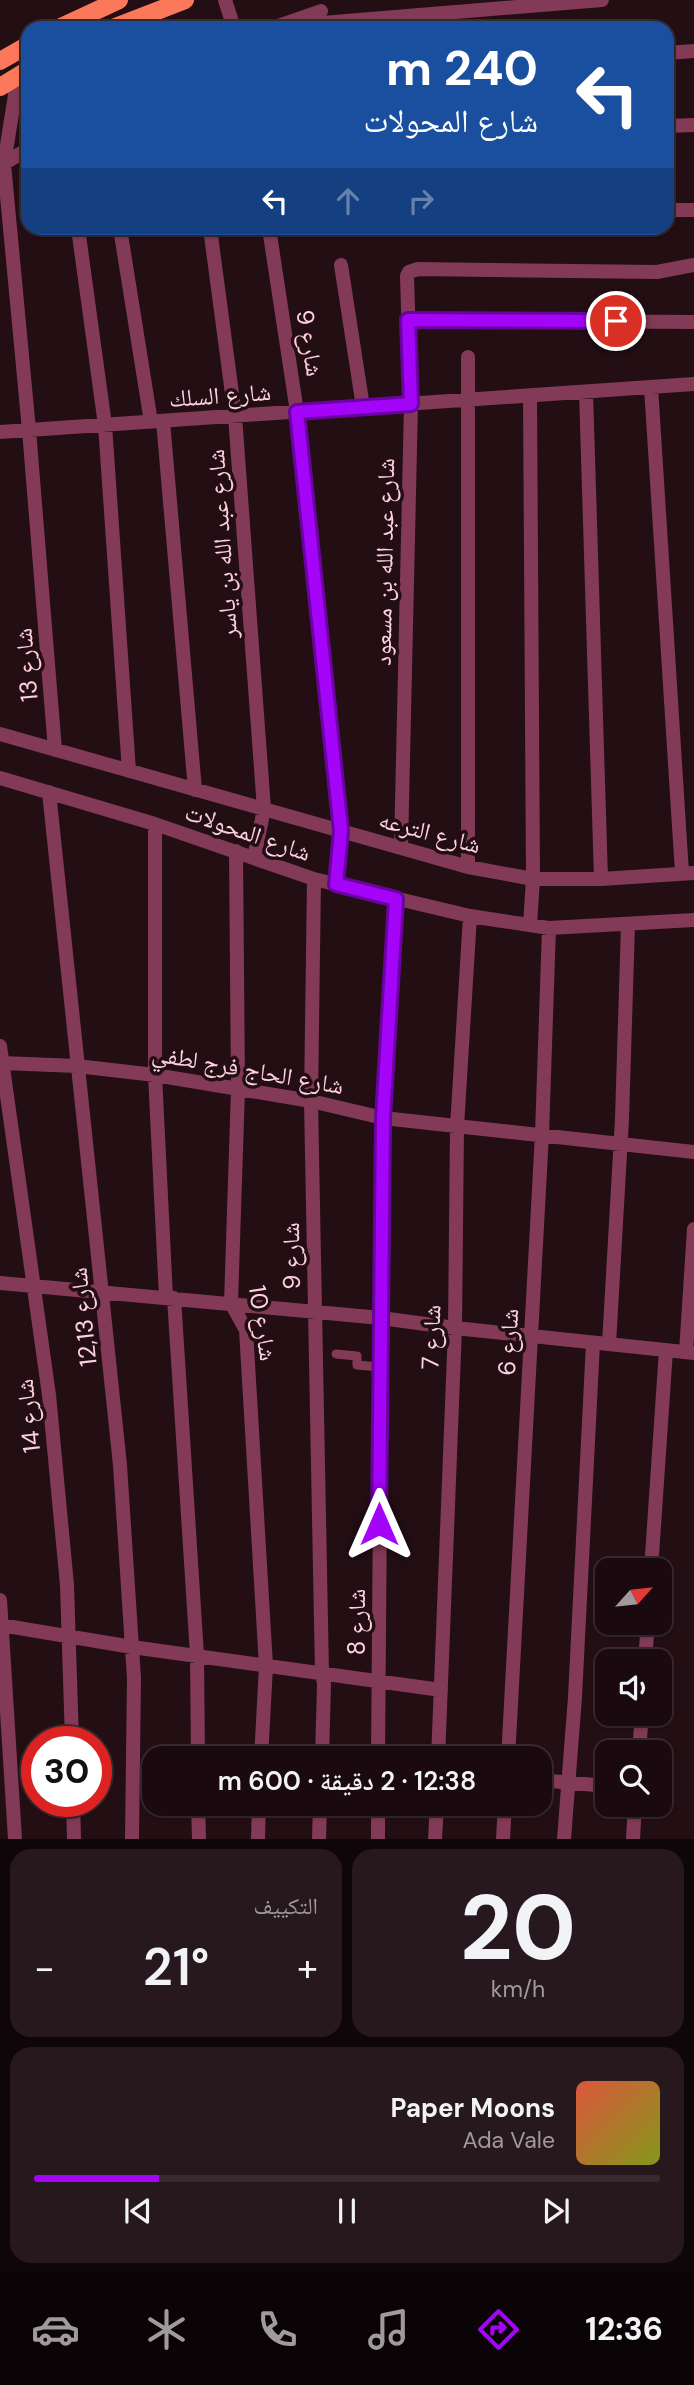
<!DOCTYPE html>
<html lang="ar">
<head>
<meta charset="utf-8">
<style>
  :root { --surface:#1a0a0f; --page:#27181d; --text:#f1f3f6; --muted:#9f9a9e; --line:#382b2f; --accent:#a404f8 }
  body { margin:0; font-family:"DM Sans","Noto Naskh Arabic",sans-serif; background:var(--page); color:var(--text); direction:rtl; height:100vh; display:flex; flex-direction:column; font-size:26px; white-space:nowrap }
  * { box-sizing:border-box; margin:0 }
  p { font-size:23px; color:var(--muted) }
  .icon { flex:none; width:38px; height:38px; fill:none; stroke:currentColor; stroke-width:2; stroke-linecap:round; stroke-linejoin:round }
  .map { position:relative; height:1839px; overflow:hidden; direction:ltr }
  .sheet { display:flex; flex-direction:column; gap:10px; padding:10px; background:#0e0608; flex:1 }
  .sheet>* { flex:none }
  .hud { position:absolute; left:21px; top:21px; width:653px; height:214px; border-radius:21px; box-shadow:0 2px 5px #0004,0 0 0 2px var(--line); direction:rtl; background:#1a4fa0; color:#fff; overflow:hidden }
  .needle { width:46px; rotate:63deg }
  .fabs { position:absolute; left:595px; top:1558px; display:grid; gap:14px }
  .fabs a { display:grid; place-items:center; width:77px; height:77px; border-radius:14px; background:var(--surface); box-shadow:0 2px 5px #0004,0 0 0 2px var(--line); font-size:35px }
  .speed { position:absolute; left:21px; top:1726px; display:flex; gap:14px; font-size:35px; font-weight:700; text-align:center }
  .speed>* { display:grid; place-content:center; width:91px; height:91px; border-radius:50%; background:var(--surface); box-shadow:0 2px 5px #0004,0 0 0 2px var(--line); line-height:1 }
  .speed .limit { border:10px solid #d22; background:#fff; color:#111 }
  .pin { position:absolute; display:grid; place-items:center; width:60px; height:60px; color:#fff; margin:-30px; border:4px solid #fff; border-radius:50%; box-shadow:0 2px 7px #0007 }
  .me { position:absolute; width:77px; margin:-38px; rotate:0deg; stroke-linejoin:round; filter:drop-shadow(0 0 5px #0008) }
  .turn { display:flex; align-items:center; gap:24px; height:147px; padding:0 21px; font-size:32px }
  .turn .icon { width:91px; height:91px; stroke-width:2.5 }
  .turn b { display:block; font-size:49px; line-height:60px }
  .lanes { display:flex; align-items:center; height:66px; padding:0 21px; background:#0003; justify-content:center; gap:35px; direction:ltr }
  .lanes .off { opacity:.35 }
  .big { font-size:52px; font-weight:600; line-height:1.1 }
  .sheet .card { flex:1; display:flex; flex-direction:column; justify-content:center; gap:10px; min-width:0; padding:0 24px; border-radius:21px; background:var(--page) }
  .sheet .dial { align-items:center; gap:0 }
  .dial b { font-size:91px; line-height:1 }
  .song { display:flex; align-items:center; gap:21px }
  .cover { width:84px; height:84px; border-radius:10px; background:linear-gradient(135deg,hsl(10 70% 55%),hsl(70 70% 35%)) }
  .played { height:7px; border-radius:4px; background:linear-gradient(90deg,var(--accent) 20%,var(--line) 20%) }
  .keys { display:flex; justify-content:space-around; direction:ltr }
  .heat { display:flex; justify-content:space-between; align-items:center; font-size:38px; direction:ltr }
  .sheet .tiles { flex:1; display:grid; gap:10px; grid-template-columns:1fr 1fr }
  .card:last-child { grid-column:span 2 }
  .trip { position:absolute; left:142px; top:1746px; width:410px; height:70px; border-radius:21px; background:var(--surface); box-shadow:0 2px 5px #0004,0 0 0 2px var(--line); font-weight:600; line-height:70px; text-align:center; direction:rtl }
  .menu { display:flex; height:112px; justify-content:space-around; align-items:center; background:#0a0406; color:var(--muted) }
  .menu .icon { width:49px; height:49px }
  .menu .active { color:var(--accent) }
  .menu b { font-size:32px; color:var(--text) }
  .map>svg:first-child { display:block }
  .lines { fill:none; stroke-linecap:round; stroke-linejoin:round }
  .service { stroke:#823a57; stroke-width:9 }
  .minor { stroke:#823a57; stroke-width:14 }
  .primary { stroke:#fc785a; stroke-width:18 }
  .route-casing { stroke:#6b03a1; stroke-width:18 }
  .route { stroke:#a404f8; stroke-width:12 }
  .labels { text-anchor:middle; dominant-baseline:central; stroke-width:7; stroke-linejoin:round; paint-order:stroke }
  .street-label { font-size:24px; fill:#fed1e0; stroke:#230e14 }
</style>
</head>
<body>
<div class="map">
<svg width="694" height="1839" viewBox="0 0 694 1839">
  <rect width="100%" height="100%" fill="#230e14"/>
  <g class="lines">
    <!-- service -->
    <path class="service" d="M 336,1354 L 357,1356 L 357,1365 L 379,1367"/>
    <!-- minor -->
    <path class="minor" d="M 225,0 L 234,28
      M 322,23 L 602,0
      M 272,28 L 321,11
      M 667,53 L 694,51
      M 18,76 L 4,164 L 29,430 L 55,750
      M 667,126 L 694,125
      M 0,166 L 28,149
      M 667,210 L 694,210
      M 78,228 L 105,425 L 129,771
      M 120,228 L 151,422
      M 210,228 L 235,416 L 264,809 L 254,858
      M 269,228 L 297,412 L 341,831 L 336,884
      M 341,265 L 363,407
      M 409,320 L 694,322
      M 651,387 L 682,873
      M 586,392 L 601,879
      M 530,396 L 533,879 L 530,925
      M 163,421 L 195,790
      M 0,432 L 694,384
      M 0,734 L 468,867 L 533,879 L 601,879 L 694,873
      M 0,778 L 155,824 L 314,879 L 470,916 L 549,928 L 694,920
      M 49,792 L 120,1465 L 134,1678 L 132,1839
      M 155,824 L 155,1075 L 166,1297
      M 401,848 L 411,404 L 407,276 L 409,272 L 418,269 L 657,272 L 694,265
      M 236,851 L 238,1089 L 231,1303 L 246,1330 L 266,1666 L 261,1759
      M 468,867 L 468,357
      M 314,879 L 311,1101 L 322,1673 L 324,1684 L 322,1759
      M 0,1046 L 49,1395 L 67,1585 L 72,1741
      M 2,1063 L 77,1066 L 155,1075 L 311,1101 L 383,1118 L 694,1152
      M 0,1283 L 381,1318 L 455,1328 L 694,1353
      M 174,1298 L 197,1655 L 198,1759
      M 609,1344 L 622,1119 L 628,925
      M 686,1352 L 694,1229
      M 651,1570 L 666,1350
      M 0,1600 L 15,1839
      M 0,1625 L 132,1647 L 441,1690
      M 645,1661 L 648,1622
      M 639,1752 L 642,1713
      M 378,1759 L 383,1118 L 395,899
      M 438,1759 L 455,1328 L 457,1127 L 470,916
      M 508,1759 L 542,1134 L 549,928
      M 539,1780 L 607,1786
      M 73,1801 L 74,1839
      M 198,1804 L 199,1839
      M 258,1839 L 259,1804
      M 319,1839 L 320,1804
      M 378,1839 L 378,1804
      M 435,1839 L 437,1804
      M 503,1839 L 505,1804
      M 564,1839 L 575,1697 L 593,1343
      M 633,1839 L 635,1804"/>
    <!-- primary -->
    <path class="primary" d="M 59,28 L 119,0
      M 113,28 L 185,0
      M 0,61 L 28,45
      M 0,87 L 28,70"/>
  </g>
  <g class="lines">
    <!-- route casing -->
    <g class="route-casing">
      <path id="route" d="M 379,1524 L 383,1118 L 396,899 L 336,884 L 341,831 L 297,412 L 411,404 L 408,320 L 616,321"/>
    </g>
    <!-- route -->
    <use href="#route" class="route"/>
  </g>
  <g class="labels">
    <!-- street labels -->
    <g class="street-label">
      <text transform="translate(310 343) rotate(81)">شارع 9</text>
      <text transform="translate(220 395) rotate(-4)">شارع السلك</text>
      <text transform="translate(222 544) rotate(-94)">شارع عبد الله بن ياسر</text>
      <text transform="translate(384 562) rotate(-89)">شارع عبد الله بن مسعود</text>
      <text transform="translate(26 665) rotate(-95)">شارع 13</text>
      <text transform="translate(248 832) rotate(19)">شارع المحولات</text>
      <text transform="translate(430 832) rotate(15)">شارع الترعه</text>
      <text transform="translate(248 1069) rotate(10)">شارع الحاج فرج لطفي</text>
      <text transform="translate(291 1256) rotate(-91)">شارع 9</text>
      <text transform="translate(83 1317) rotate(-96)">شارع 12,13</text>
      <text transform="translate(263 1323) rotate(81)">شارع 10</text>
      <text transform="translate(431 1337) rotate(-88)">شارع 7</text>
      <text transform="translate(508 1342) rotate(-87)">شارع 6</text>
      <text transform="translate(28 1416) rotate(-96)">شارع 14</text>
      <text transform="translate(356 1622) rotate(-90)">شارع 8</text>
    </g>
  </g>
</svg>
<div class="fabs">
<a><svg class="needle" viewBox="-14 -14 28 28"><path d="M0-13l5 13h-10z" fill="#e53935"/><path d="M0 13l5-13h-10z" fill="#9f9a9e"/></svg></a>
<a><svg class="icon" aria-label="sound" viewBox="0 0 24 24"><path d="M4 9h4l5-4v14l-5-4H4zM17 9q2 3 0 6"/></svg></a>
<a><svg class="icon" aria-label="search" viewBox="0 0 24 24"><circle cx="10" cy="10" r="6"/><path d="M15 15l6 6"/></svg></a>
</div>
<div class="speed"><div class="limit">30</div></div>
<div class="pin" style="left:616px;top:321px;background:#d93025"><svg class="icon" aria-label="arrive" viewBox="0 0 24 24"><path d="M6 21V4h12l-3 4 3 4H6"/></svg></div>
<svg class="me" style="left:379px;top:1524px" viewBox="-20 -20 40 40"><path d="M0-17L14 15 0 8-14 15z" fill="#a404f8" stroke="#fff" stroke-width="4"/></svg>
<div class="trip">12:38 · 2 دقيقة · 600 m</div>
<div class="hud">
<div class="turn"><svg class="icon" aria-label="left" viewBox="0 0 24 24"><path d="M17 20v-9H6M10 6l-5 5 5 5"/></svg><div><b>240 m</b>شارع المحولات</div></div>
<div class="lanes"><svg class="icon" aria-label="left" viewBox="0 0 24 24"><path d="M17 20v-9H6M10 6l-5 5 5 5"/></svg><svg class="icon off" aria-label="ahead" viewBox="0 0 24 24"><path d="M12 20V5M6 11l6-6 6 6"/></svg><svg class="icon off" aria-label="right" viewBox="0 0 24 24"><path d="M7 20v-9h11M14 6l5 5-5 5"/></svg></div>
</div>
</div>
<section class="sheet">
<div class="tiles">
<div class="card dial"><b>20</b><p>km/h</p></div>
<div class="card"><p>التكييف</p>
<div class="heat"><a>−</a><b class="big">21°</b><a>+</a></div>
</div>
<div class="card">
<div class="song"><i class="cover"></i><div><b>Paper Moons</b><p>Ada Vale</p></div></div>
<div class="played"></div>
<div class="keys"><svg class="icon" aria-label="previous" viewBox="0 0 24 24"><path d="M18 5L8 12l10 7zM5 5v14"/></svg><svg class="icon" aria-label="pause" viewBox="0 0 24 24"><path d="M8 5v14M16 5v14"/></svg><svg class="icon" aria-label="next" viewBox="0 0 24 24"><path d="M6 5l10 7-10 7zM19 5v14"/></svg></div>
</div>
</div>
</section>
<nav class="menu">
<b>12:36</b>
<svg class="icon active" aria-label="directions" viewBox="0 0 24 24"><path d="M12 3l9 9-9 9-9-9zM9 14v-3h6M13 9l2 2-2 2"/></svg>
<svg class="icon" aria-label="music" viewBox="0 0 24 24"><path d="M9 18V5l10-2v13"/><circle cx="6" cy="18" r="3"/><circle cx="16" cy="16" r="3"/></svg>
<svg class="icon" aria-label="phone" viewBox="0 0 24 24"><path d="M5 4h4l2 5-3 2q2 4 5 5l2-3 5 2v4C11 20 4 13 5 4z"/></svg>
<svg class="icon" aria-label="climate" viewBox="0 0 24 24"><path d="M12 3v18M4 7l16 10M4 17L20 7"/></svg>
<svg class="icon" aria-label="car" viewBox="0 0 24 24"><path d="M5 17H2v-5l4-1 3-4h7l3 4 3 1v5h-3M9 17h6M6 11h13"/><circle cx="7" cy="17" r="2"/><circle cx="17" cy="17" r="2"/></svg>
</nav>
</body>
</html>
